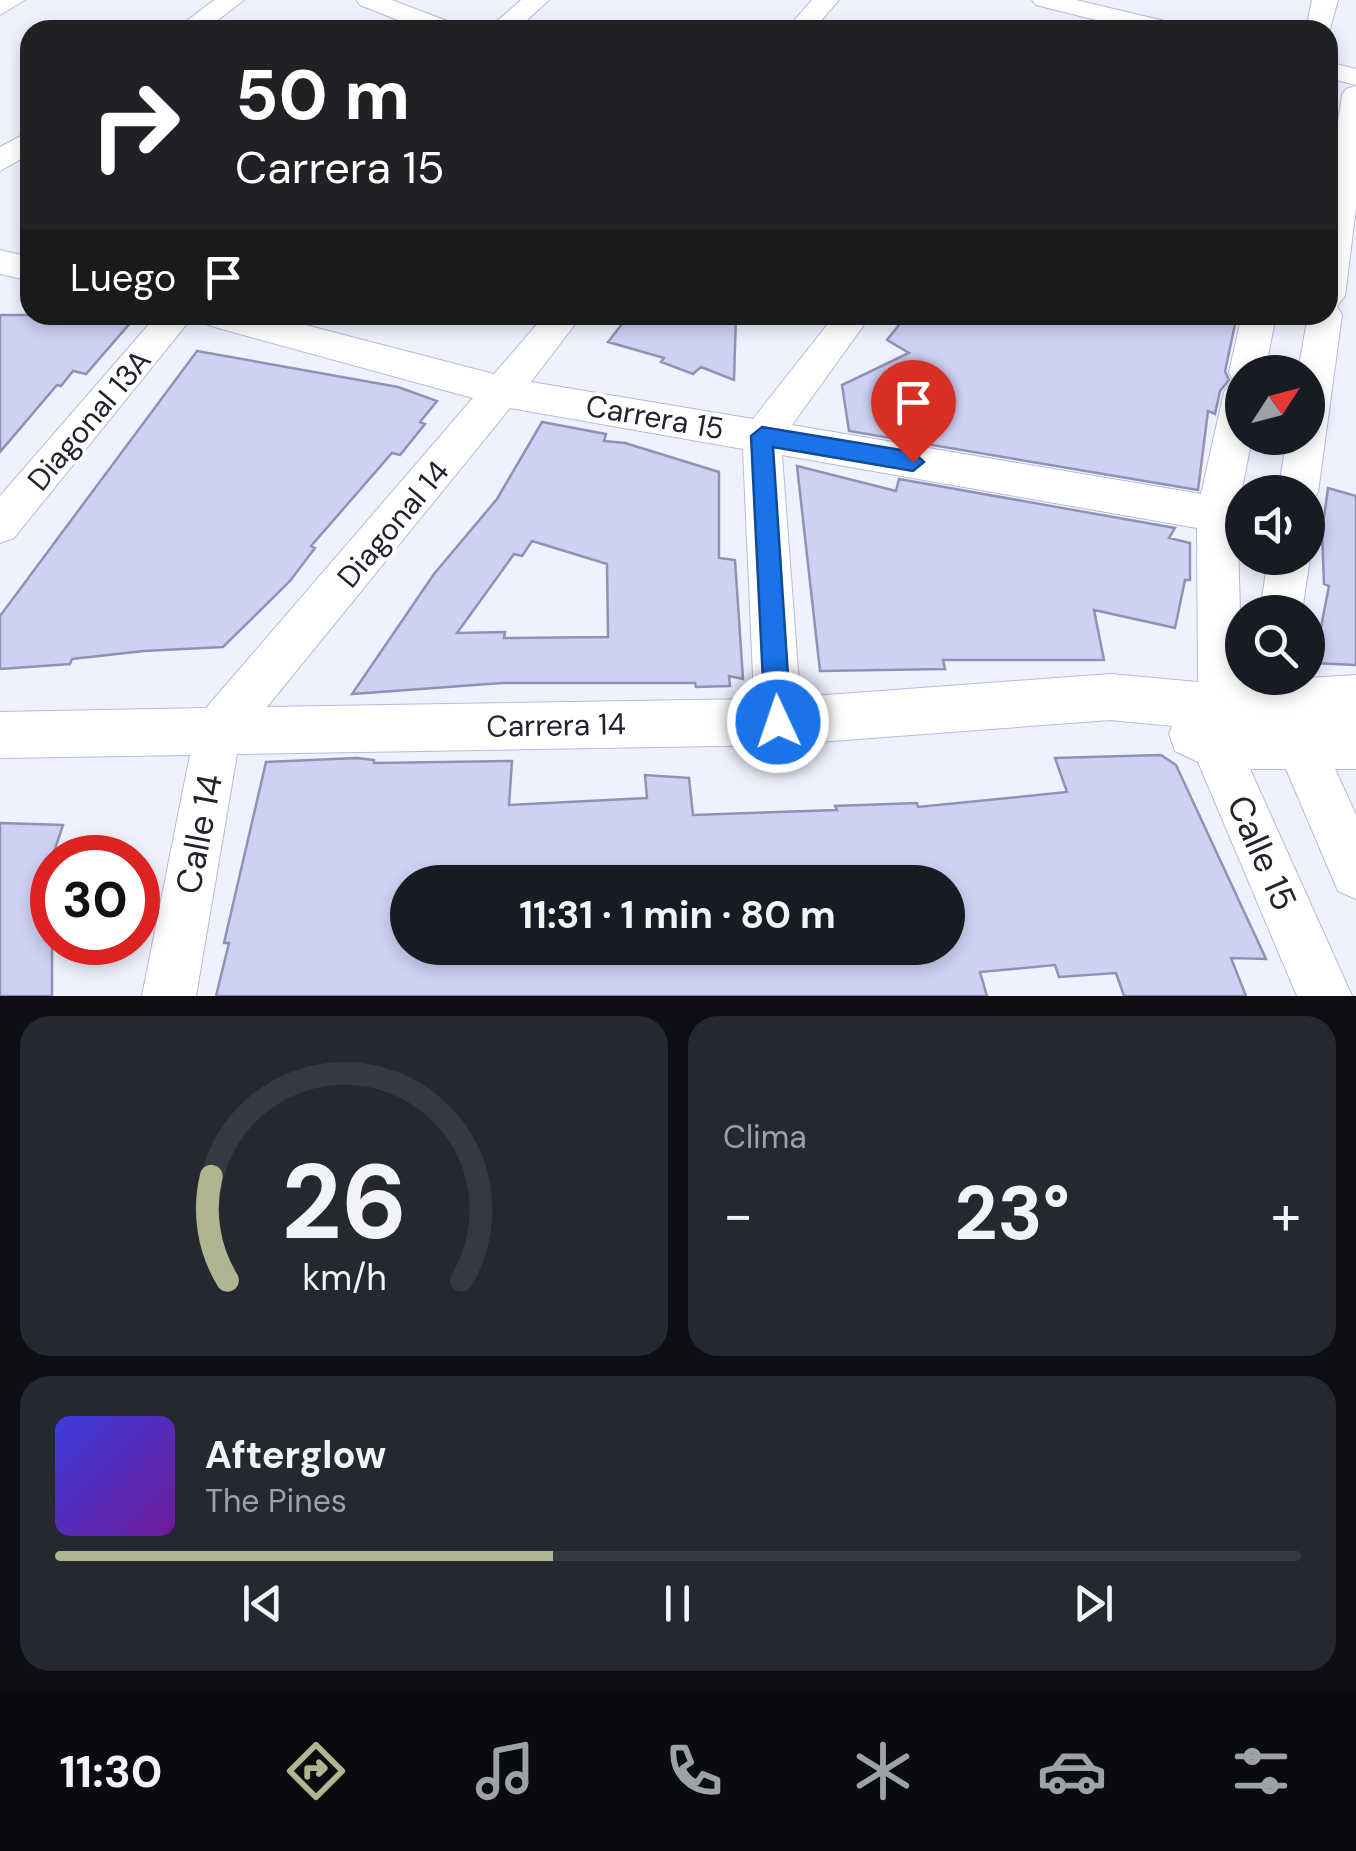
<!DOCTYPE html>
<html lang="es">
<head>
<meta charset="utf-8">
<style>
  :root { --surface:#171b24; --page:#242831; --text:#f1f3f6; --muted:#9ea1a6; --line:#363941; --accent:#aeb58f }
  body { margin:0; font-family:"DM Sans",sans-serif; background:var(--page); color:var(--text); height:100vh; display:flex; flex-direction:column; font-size:38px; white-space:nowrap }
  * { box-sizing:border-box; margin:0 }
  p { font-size:32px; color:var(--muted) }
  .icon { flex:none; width:55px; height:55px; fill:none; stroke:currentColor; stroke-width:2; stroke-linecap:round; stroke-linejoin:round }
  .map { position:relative; height:996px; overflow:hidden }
  .side { display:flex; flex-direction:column; gap:20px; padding:20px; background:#0d0f14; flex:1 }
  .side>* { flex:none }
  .guide { position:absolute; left:20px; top:20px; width:1318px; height:305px; border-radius:30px; box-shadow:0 5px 15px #0003; background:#202124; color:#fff; overflow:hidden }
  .needle { width:65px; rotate:54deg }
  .controls { position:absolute; left:1225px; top:355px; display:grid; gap:20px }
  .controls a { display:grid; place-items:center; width:100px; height:100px; border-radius:50%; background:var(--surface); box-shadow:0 5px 15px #0003; font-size:50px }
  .speed { position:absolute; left:30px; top:835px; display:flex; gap:20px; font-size:50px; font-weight:700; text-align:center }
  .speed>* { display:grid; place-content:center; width:130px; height:130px; border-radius:50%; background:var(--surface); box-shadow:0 5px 15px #0003; line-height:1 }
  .speed .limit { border:15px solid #d22; background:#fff; color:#111 }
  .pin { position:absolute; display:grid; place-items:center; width:85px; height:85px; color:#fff; margin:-102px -42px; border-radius:50% 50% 50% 0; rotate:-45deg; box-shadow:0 0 10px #0007 }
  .pin .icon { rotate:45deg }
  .me { position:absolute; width:110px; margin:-55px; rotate:357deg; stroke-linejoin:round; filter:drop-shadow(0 0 8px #0008) }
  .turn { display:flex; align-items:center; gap:35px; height:210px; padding:0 50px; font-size:45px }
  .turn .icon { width:130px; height:130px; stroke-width:2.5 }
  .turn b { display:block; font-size:70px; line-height:85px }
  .then { display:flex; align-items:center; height:95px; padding:0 50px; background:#0003; gap:20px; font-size:38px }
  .big { font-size:75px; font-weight:700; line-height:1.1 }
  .side .widget { flex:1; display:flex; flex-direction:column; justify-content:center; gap:15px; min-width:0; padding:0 35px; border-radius:30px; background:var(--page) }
  .side .dial { align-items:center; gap:0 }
  .dial svg { height:260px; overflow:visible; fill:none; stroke:var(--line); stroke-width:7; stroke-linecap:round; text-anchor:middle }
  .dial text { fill:var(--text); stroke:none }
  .song { display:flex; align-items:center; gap:30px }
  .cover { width:120px; height:120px; border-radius:15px; background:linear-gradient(135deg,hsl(240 70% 55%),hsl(280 70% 35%)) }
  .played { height:10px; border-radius:5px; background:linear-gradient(90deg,var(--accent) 40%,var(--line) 40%) }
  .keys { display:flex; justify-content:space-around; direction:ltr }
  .heat { display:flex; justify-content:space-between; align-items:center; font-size:55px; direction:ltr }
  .side .tiles { flex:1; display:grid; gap:20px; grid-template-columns:1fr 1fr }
  .widget:last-child { grid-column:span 2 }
  .trip { position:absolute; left:390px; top:865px; width:575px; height:100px; border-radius:50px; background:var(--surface); box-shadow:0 5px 15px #0003; font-weight:700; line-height:100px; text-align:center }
  .menu { display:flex; height:160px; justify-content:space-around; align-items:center; background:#090b0e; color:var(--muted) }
  .menu .icon { width:70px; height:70px }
  .menu .current { color:var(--accent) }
  .menu b { font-size:45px; color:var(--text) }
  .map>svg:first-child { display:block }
  .building { fill:#cfd1f4; stroke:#9092b2; stroke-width:2.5; fill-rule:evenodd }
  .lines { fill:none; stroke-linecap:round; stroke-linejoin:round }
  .minor-casing { stroke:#b7badc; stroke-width:2 }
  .minor { fill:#fff; fill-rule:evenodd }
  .route { fill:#1a73e8; stroke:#114b97; stroke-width:2.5 }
  .labels { text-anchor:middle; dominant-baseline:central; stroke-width:8; stroke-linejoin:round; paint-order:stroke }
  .street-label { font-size:30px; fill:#22232f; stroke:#fff }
  .near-street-label { font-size:35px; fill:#22232f; stroke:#fff }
</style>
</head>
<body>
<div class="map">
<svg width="1356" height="996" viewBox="0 0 1356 996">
  <rect width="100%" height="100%" fill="#eff1ff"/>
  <!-- building -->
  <path class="building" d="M 0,315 L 89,315 L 131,322 L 86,374 L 73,371 L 61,386 L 57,385 L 0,452 Z
    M 629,315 L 736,315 L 734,380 L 701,367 L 693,374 L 661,362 L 664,358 L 608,342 Z
    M 907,315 L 1237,315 L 1225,371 L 1229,380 L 1220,391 L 1215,414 L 1208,411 L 1198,490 L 849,431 L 842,385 L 909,353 L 887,340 Z
    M 197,351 L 398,387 L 437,401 L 420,422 L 425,424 L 400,455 L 392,453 L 311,546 L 315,548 L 290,581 L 223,647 L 144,651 L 72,659 L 70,664 L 0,669 L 0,616 Z
    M 542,422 L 606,434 L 604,441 L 625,443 L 719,472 L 719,558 L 735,560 L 743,679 L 729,676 L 730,686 L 696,687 L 695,683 L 502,683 L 352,694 L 434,574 L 497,499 ZM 532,541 L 607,564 L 608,637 L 504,638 L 505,632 L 457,633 L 514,554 L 522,556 Z
    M 797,466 L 896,491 L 899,479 L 1175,528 L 1169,538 L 1190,543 L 1190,580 L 1185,580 L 1175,628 L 1094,610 L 1104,660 L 943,660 L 945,669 L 820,671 Z
    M 1328,488 L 1356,496 L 1356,665 L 1314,663 L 1329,586 L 1324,584 L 1322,531 Z
    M 1161,755 L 1176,765 L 1266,959 L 1231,958 L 1246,996 L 1124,996 L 1116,973 L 1059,977 L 1055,965 L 980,972 L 987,996 L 216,996 L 229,943 L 224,943 L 266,762 L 357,758 L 374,760 L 374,763 L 512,761 L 509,805 L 647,798 L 645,775 L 689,778 L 693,815 L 837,810 L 835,806 L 917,803 L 918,807 L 1067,792 L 1055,758 ZM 408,882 L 948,882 L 948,948 L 408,948 Z
    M 0,823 L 63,825 L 52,858 L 52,996 L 0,996 Z"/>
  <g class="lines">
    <!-- minor casing -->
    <g class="minor-casing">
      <path id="minor" d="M 0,0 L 25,0 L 0,15 Z
        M 214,0 L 244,0 L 205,30 L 175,30 Z
        M 356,0 L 392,0 L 455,24 L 459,30 L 423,30 L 360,5 Z
        M 521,0 L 549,0 L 516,30 L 487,30 Z
        M 812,0 L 839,0 L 813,30 L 786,30 Z
        M 1032,0 L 1076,0 L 1177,24 L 1181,30 L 1136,30 L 1036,5 Z
        M 1312,0 L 1338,0 L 1328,36 L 1328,30 L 1306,30 Z
        M 1328,62 L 1356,69 L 1356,85 L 1328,78 Z
        M 1356,86 L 1356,208 L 1345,296 L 1337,306 L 1342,315 L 1318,492 L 1308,506 L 1308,492 L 1278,492 L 1287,438 L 1308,438 L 1308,372 L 1298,372 L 1308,315 L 1328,315 L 1328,189 L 1342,95 L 1346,89 Z
        M 30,131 L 30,154 L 0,171 L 0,147 Z
        M 0,250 L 30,257 L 30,281 L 0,274 Z
        M 157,315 L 194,315 L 14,538 L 0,543 L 0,496 Z
        M 201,315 L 267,315 L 494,374 L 545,315 L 582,315 L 531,382 L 753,419 L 835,315 L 871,315 L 792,425 L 1201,494 L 1224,392 L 1233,380 L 1229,372 L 1242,315 L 1276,315 L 1265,372 L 1242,372 L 1242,438 L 1252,438 L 1237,514 L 1242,678 L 1243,682 L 1356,675 L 1356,721 L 1348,721 L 1356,721 L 1356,769 L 1335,769 L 1356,815 L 1356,899 L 1338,891 L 1286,769 L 1250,769 L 1352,996 L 1297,996 L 1198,762 L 1175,751 L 1169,734 L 1172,726 L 1110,720 L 778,745 L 237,754 L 196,996 L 142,996 L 190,755 L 0,758 L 0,712 L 206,708 L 473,398 L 218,328 L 206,324 ZM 510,408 L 743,449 L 754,699 L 267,707 ZM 782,455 L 1197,528 L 1198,682 L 1110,674 L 800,697 Z
        M 1308,553 L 1310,558 L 1302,612 L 1260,612 L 1268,558 L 1308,558 Z"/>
    </g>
    <!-- minor -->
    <use href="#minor" class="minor"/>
  </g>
  <!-- route -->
  <path class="route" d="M 762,427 L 913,452 L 924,462 L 913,471 L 773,447 L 791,722 L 787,731 L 778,735 L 769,731 L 765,722 L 751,436 Z"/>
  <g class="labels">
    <!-- street labels -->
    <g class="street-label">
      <text transform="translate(655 417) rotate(10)">Carrera 15</text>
      <text transform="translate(89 420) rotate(-50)">Diagonal 13A</text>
      <text transform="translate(393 524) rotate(-50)">Diagonal 14</text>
      <text transform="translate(556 725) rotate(-1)">Carrera 14</text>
    </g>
    <!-- near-street labels -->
    <g class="near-street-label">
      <text transform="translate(199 834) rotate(-79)">Calle 14</text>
      <text transform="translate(1262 853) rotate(66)">Calle 15</text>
    </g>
  </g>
</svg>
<div class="controls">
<a><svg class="needle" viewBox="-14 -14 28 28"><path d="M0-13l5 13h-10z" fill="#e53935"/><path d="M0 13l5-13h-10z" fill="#9ea1a6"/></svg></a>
<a><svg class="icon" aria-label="sound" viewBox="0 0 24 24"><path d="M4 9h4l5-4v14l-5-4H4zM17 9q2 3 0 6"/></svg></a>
<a><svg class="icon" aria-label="search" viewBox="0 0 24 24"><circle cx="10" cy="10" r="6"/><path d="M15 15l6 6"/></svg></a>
</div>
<div class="speed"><div class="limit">30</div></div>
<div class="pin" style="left:913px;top:462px;background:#d93025"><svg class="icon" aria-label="arrive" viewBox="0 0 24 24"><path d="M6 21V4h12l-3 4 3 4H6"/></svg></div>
<svg class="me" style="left:778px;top:722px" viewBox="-20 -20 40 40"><circle r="17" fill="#1a73e8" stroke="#fff" stroke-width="3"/><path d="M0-11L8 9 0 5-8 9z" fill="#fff"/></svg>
<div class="trip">11:31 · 1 min · 80 m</div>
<div class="guide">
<div class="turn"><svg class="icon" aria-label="right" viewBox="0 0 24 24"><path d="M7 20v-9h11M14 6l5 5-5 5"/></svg><div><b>50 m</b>Carrera 15</div></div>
<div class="then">Luego<svg class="icon" aria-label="arrive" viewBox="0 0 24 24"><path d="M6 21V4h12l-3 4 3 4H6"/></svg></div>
</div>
</div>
<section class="side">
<div class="tiles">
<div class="widget dial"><svg viewBox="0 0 100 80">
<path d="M14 69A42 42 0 1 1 86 69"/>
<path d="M14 69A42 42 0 0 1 9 37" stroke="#aeb58f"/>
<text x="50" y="56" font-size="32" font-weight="700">26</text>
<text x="50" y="72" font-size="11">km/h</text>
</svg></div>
<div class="widget"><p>Clima</p>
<div class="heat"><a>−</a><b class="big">23°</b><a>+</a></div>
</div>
<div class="widget">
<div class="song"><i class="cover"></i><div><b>Afterglow</b><p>The Pines</p></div></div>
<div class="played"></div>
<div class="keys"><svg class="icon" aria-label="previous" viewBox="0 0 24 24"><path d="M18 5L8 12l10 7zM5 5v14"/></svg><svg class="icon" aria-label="pause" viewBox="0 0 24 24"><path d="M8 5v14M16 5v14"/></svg><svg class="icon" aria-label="next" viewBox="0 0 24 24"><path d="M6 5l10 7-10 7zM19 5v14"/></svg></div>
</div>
</div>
</section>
<nav class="menu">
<b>11:30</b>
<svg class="icon current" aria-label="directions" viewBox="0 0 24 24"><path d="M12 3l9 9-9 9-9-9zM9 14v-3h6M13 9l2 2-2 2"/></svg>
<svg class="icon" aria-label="music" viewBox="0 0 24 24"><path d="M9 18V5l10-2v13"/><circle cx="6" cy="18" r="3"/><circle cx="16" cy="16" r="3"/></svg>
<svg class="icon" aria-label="phone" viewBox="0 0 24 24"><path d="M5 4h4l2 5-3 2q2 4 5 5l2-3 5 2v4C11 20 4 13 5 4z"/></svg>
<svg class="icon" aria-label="climate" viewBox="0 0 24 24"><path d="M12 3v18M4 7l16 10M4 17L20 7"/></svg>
<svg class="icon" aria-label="car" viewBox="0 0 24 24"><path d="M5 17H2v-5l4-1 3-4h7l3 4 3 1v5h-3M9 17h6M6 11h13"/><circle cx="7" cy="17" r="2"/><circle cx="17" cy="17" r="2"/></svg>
<svg class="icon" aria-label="filters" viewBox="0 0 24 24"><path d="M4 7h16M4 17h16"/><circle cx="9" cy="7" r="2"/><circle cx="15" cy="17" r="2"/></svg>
</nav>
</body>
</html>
